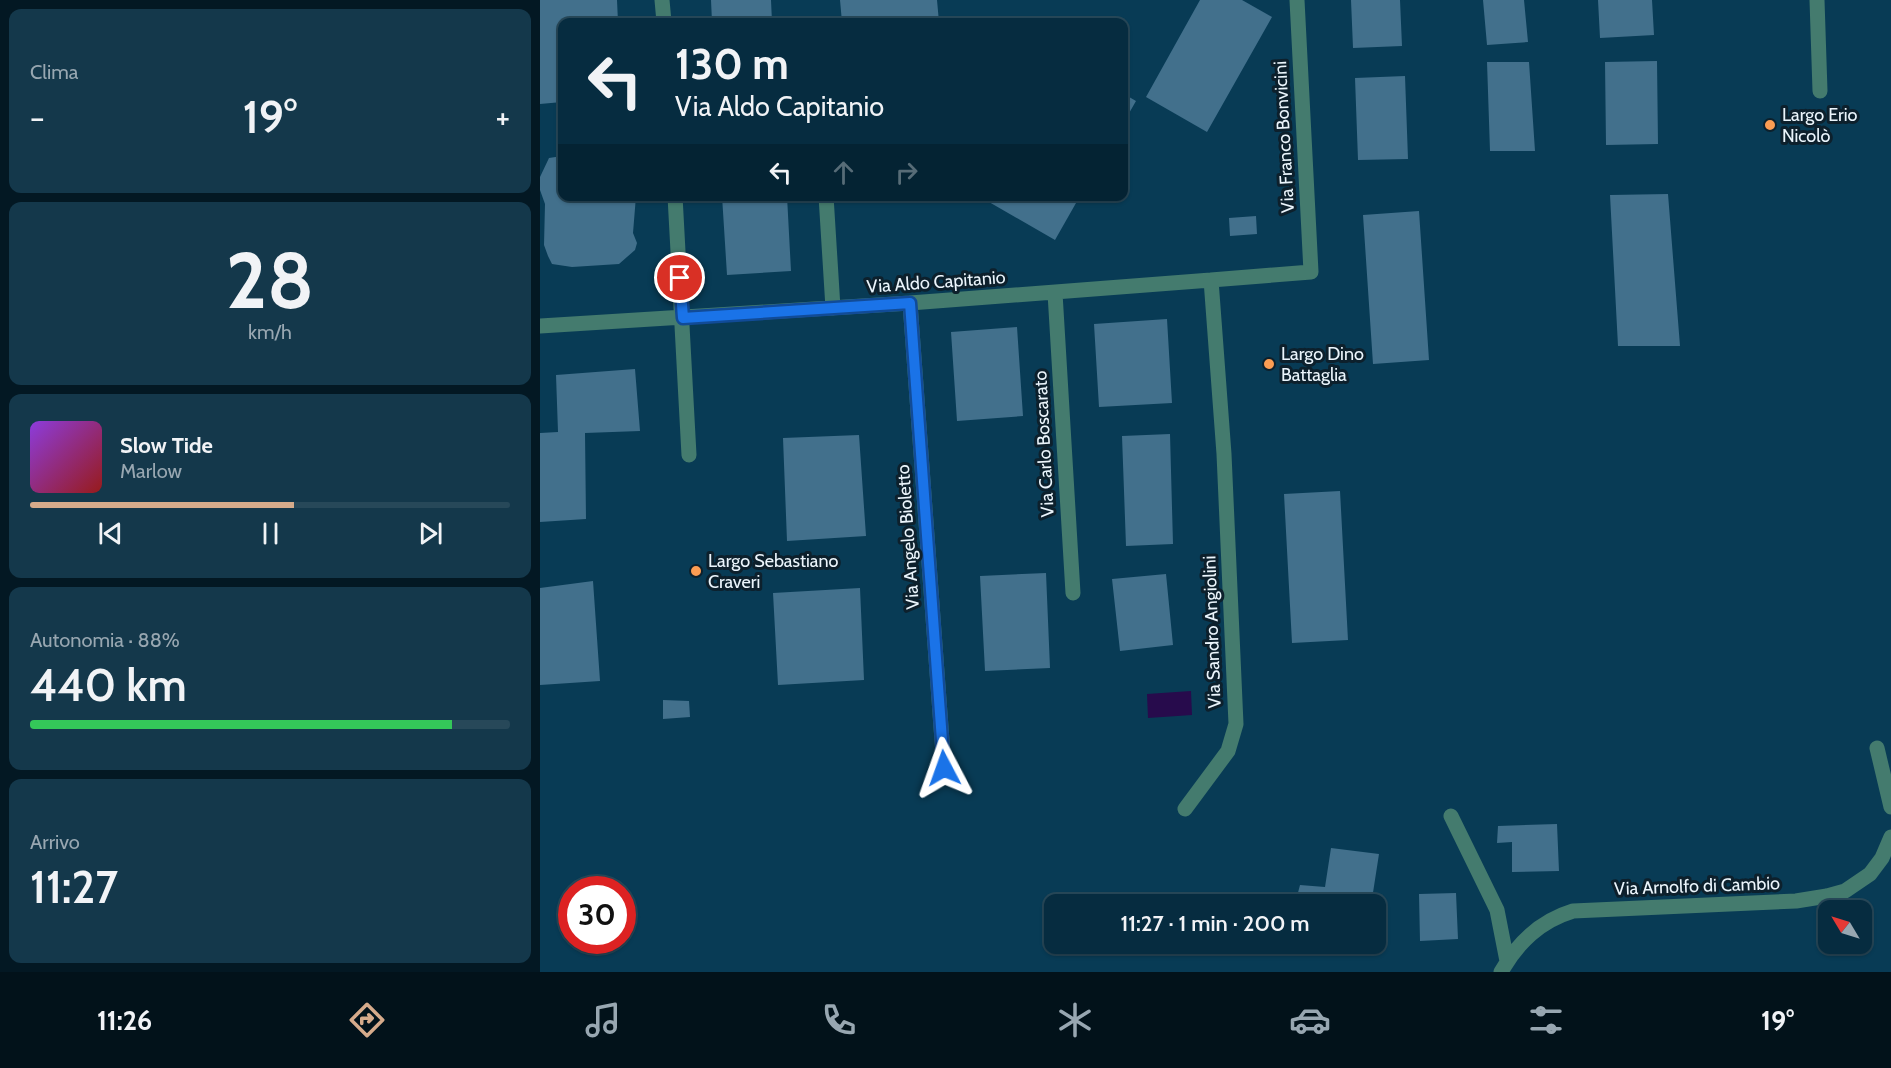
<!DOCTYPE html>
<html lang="it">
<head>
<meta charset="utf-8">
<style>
  :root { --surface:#062c40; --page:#14384b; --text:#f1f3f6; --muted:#98a7b1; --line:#274859; --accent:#d6ab8b }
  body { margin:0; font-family:Cabin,sans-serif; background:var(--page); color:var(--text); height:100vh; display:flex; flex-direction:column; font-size:22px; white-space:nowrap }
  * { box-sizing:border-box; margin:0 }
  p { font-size:20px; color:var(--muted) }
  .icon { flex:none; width:33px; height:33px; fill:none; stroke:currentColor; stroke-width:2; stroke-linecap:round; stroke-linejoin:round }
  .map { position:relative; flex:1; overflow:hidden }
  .sheet { display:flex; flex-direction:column; gap:9px; padding:9px; background:#031823; width:540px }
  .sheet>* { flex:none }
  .guide { position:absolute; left:18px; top:18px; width:570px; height:183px; border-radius:12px; box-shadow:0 2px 4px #0004,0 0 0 2px var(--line); background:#062c40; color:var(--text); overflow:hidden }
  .needle { width:39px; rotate:308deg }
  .tools { position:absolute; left:1278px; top:900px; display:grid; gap:12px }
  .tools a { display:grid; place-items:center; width:54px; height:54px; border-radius:12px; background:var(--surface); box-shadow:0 2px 4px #0004,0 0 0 2px var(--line); font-size:30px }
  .speed { position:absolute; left:18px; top:876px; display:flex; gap:12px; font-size:30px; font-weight:700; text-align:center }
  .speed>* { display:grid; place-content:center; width:78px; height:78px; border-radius:50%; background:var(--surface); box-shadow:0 2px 4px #0004,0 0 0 2px var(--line); line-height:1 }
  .speed .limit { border:9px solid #d22; background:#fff; color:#111 }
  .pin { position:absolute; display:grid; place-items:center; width:51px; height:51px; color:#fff; margin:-26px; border:3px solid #fff; border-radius:50%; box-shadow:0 2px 6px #0007 }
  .me { position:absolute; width:66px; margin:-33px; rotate:356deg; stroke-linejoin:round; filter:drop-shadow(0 0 4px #0008) }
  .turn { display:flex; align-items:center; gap:21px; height:126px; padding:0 18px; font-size:27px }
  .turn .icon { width:78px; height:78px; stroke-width:2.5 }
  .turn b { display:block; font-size:42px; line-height:51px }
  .lanes { display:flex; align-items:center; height:57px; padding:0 18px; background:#0003; justify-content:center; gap:30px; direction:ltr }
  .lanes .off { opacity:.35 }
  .big { font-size:45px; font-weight:600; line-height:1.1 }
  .sheet .tile { flex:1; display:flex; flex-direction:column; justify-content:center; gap:9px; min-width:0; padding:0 21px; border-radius:12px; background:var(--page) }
  .sheet .dial { align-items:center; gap:0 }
  .dial b { font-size:78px; line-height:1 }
  .song { display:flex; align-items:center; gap:18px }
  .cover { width:72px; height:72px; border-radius:9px; background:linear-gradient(135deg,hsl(270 70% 55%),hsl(0 70% 35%)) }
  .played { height:6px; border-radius:3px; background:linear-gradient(90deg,var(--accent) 55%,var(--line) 55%) }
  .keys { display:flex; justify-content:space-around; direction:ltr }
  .heat { display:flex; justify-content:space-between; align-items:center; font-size:33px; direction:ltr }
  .charge { height:9px; border-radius:4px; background:linear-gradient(90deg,#34c759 88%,var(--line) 0) }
  .trip { position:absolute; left:504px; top:894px; width:342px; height:60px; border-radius:12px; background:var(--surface); box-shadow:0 2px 4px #0004,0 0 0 2px var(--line); font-weight:600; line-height:60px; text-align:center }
  .tabs { display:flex; height:96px; justify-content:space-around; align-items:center; background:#02121a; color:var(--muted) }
  .tabs .icon { width:42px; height:42px }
  .tabs .selected { color:var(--accent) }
  .tabs b { font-size:27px; color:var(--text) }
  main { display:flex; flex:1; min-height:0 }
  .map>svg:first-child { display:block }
  .water { fill:#270b4c }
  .building { fill:#42708c }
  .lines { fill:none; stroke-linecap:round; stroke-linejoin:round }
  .minor { stroke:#447b6e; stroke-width:15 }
  .route-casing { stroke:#114b97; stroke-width:15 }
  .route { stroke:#1a73e8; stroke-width:10 }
  .poi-dot { fill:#fc9d53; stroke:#0d202c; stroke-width:2 }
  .labels { text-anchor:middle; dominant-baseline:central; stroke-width:6; stroke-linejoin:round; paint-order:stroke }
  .poi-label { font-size:18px; fill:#ebf5fc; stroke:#0d202c; text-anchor:start }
  .street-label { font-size:18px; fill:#ebf5fc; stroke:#0d202c }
</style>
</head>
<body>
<main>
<section class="sheet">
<div class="tile"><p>Clima</p>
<div class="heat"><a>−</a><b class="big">19°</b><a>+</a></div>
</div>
<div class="tile dial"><b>28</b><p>km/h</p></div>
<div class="tile">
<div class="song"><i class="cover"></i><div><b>Slow Tide</b><p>Marlow</p></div></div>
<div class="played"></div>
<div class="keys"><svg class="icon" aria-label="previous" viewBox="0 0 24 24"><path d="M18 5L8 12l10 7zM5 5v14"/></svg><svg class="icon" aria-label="pause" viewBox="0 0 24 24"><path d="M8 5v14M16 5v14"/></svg><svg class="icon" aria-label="next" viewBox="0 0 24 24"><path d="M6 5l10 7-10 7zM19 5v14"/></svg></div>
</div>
<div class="tile"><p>Autonomia · 88%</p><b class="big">440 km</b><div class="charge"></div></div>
<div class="tile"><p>Arrivo</p><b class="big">11:27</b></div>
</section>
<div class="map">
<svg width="1351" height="972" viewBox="0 0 1351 972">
  <rect width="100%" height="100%" fill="#083b55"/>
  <!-- water -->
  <path class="water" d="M 651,691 L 652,715 L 608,718 L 607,694 Z"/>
  <!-- building -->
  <path class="building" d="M 0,0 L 77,0 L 78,22 L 22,22 L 22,102 L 0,104 Z
    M 171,0 L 231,0 L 232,22 L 172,22 Z
    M 300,0 L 397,0 L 399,22 L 302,22 Z
    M 660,0 L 702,0 L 732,17 L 667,132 L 606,97 Z
    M 811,0 L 860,0 L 862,46 L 813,48 Z
    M 943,0 L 984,0 L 988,42 L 947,45 Z
    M 1058,0 L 1112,0 L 1114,35 L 1060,38 Z
    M 1117,61 L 1118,144 L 1066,145 L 1065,62 Z
    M 947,62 L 989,62 L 995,151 L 950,151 Z
    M 865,76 L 868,159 L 818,160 L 815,78 Z
    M 584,94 L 596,101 L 584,122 Z
    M 22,156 L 22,196 L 96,196 L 93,233 L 97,243 L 95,250 L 79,264 L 32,267 L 12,264 L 8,256 L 4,245 L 5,204 L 0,190 L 0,177 L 9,158 Z
    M 1128,194 L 1140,346 L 1078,346 L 1070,195 Z
    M 182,196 L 247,196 L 251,271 L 187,275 Z
    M 452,196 L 540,196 L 515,240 L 449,202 Z
    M 879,211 L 889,360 L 833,364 L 823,215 Z
    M 716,216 L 717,234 L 690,236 L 689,218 Z
    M 627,319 L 632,403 L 559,407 L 554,324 Z
    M 477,327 L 483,416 L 417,421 L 411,332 Z
    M 95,369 L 100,431 L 45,433 L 46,519 L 0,522 L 0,433 L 18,432 L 16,375 Z
    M 630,434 L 633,544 L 586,546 L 582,436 Z
    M 319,435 L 326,536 L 247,541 L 243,438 Z
    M 800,491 L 808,640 L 752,643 L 744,494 Z
    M 506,573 L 510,668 L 445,671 L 440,576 Z
    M 626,574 L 633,645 L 580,651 L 572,579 Z
    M 53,581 L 60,681 L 0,685 L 0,588 Z
    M 320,588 L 324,680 L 238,685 L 233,593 Z
    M 123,700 L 149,701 L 150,717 L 123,719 Z
    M 1017,824 L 1019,871 L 972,872 L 972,842 L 957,843 L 958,826 Z
    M 791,848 L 839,854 L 832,899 L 810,896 L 808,904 L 755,904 L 760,885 L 785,887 Z
    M 916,893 L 918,939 L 880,941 L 879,894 Z"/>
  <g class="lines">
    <!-- minor -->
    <path class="minor" d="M 122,0 L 124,22
      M 1277,0 L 1280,91
      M 135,196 L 149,455
      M 286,196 L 293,308
      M 515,293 L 533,593
      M 370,303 L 404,768
      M 0,326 L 370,303 L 671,280
      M 1337,748 L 1351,807
      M 645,809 L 688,751 L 696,724 L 684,454 L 671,280 L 771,272 L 757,0
      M 911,816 L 957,910 L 967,961
      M 961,972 C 978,942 1000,921 1033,911 L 1256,901 L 1287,896 L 1305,891 L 1330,874 L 1342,858 L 1351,837"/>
  </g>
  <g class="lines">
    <!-- route casing -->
    <g class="route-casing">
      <path id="route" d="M 140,278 L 143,318 L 370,303 L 404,768"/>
    </g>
    <!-- route -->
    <use href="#route" class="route"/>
  </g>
  <!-- markers -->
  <g class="poi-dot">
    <circle cx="1230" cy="125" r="6"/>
    <circle cx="729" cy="364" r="6"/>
    <circle cx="156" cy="571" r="6"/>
  </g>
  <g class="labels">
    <!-- poi labels -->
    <g class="poi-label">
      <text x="1242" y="115">Largo Erio<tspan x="1242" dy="21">Nicolò</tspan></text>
      <text x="741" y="354">Largo Dino<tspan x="741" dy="21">Battaglia</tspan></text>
      <text x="168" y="561">Largo Sebastiano<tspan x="168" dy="21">Craveri</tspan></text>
    </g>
    <!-- street labels -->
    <g class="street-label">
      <text transform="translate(744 137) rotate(-93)">Via Franco Bonvicini</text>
      <text transform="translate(396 282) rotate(-4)">Via Aldo Capitanio</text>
      <text transform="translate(504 444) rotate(-93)">Via Carlo Boscarato</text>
      <text transform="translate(368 537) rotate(-94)">Via Angelo Bioletto</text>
      <text transform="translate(672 632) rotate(-92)">Via Sandro Angiolini</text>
      <text transform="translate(1157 886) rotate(-2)">Via Arnolfo di Cambio</text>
    </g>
  </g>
</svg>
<div class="tools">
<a><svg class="needle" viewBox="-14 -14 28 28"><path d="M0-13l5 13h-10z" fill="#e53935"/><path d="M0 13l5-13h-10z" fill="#98a7b1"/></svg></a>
</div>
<div class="speed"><div class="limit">30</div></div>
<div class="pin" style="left:140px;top:278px;background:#d93025"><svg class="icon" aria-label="arrive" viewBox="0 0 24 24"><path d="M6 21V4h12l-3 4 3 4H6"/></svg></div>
<svg class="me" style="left:404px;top:768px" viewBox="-20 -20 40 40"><path d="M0-17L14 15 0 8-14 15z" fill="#1a73e8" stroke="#fff" stroke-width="4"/></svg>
<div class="trip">11:27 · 1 min · 200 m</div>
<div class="guide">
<div class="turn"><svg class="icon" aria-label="left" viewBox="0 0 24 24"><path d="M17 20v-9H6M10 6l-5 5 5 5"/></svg><div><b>130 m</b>Via Aldo Capitanio</div></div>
<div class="lanes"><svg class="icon" aria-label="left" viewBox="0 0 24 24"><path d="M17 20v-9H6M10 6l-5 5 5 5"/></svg><svg class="icon off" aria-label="ahead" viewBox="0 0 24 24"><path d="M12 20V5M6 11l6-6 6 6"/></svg><svg class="icon off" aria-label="right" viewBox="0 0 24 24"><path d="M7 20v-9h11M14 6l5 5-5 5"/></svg></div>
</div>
</div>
</main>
<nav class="tabs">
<b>11:26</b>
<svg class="icon selected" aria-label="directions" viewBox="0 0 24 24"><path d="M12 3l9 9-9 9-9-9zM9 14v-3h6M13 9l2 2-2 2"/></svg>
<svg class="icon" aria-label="music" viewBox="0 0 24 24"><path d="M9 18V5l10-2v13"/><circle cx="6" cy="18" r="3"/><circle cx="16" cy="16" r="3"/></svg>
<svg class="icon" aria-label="phone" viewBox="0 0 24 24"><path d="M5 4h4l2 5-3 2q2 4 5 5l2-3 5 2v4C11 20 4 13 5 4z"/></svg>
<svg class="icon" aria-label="climate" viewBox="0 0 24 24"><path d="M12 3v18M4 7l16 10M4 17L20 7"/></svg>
<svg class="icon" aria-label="car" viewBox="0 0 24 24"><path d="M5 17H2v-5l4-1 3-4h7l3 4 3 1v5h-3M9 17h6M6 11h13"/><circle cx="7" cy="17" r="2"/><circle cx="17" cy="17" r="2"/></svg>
<svg class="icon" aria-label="filters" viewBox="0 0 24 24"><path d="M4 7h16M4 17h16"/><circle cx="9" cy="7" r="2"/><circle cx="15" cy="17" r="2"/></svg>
<b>19°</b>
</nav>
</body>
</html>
